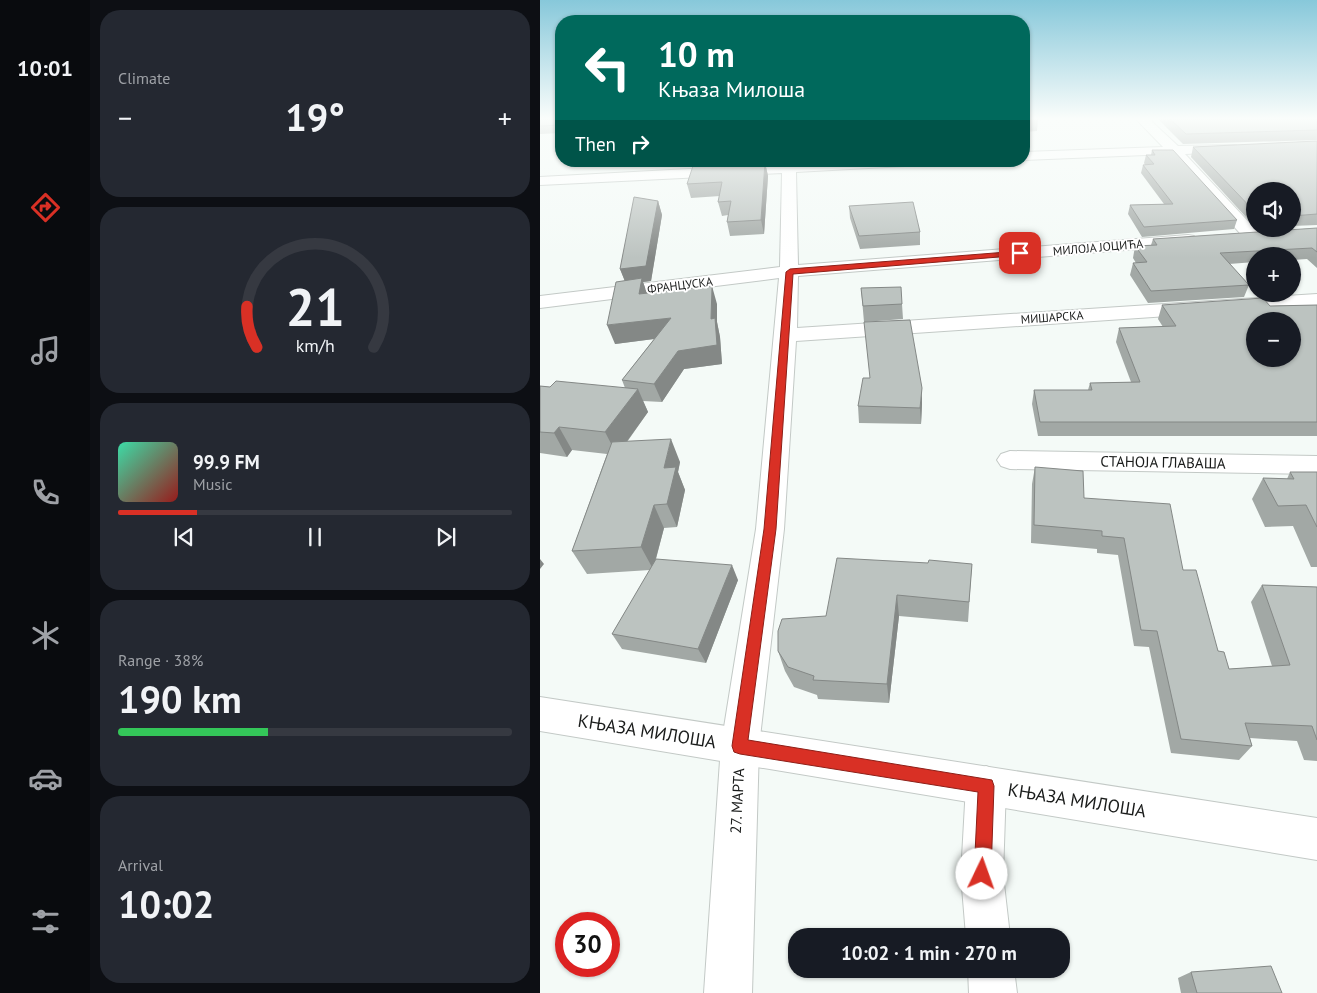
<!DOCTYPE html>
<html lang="en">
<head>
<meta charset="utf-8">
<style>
  :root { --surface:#171b24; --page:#242831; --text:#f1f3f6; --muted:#9ea1a6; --line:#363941; --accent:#d93025 }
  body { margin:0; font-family:"PT Sans",sans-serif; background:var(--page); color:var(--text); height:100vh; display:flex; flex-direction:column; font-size:19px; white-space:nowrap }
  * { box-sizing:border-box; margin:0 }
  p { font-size:16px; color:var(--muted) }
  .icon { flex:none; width:28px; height:28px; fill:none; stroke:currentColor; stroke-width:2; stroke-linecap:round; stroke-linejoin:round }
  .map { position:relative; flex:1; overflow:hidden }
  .details { display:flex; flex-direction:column; gap:10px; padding:10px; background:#0d0f14; width:450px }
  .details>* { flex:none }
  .hud { position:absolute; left:15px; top:15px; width:475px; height:152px; border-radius:20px; box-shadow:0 1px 4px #0004; background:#00695c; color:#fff; overflow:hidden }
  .tools { position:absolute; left:706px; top:182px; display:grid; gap:10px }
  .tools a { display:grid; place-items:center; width:55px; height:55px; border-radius:50%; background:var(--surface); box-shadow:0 1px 4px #0004; font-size:25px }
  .speed { position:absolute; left:15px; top:912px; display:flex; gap:10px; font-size:25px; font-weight:700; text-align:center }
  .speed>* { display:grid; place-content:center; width:65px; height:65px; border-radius:50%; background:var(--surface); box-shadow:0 1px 4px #0004; line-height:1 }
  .speed .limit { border:8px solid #d22; background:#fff; color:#111 }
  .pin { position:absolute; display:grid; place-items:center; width:42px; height:42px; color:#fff; margin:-21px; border-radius:10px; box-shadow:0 2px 8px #0006 }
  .me { position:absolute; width:55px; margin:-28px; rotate:3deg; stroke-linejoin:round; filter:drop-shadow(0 0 4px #0008) }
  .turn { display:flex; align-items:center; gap:18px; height:105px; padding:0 20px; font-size:22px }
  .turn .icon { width:65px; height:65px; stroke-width:2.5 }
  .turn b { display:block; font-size:35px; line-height:42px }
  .then { display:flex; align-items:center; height:48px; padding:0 20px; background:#0003; gap:10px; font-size:19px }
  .big { font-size:38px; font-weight:700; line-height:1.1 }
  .details .widget { flex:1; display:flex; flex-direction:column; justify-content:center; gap:8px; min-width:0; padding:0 18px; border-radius:20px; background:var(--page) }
  .details .dial { align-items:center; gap:0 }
  .dial svg { height:130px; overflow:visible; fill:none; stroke:var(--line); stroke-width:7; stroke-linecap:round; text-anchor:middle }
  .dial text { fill:var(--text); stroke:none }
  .song { display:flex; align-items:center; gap:15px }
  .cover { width:60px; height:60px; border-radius:8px; background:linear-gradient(135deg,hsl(160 70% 55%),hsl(0 70% 35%)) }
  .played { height:5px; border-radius:2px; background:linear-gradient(90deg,var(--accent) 20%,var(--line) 20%) }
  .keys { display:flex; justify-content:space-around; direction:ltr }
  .heat { display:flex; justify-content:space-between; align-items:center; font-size:28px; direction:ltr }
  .charge { height:8px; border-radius:4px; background:linear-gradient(90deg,#34c759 38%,var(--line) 0) }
  .trip { position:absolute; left:248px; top:928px; width:282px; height:50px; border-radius:20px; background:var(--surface); box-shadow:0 1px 4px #0004; font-weight:700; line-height:50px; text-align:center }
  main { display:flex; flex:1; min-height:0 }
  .tab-bar { display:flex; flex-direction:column; width:90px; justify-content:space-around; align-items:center; background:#090b0e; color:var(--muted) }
  .tab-bar .icon { width:35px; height:35px }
  .tab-bar .current { color:var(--accent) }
  .tab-bar b { font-size:22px; color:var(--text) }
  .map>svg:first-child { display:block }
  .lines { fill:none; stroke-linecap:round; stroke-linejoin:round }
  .minor-casing { stroke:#c3c9c6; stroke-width:2 }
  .major-casing { stroke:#c3c9c6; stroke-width:2 }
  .minor { fill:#fff; fill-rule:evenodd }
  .major { fill:#fff; fill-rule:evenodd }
  .wall { fill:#a2a8a5 }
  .shaded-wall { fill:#848886 }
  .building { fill:#bcc3c0; stroke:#848886; fill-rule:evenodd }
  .route { fill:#d93025; stroke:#8d1f18 }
  .labels { text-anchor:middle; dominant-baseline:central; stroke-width:4; stroke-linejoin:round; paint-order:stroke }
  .far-street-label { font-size:12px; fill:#191b1a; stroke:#fff }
  .street-label { font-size:15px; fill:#191b1a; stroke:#fff }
  .near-street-label { font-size:18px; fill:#191b1a; stroke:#fff }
</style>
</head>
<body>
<main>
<nav class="tab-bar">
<b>10:01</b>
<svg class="icon current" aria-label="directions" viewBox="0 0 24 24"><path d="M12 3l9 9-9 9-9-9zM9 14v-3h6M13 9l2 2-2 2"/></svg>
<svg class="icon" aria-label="music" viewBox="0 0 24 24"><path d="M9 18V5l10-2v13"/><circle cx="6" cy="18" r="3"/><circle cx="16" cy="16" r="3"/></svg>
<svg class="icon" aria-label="phone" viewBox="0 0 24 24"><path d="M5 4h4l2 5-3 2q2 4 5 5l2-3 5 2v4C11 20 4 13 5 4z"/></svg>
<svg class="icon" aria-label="climate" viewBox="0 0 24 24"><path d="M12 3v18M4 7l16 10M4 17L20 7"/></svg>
<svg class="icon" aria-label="car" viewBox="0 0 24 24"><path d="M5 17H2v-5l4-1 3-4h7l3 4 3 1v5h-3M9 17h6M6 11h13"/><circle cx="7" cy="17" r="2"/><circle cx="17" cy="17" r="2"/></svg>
<svg class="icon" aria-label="filters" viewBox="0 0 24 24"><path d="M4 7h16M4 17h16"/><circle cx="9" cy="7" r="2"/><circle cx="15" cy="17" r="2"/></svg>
</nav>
<section class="details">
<div class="widget"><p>Climate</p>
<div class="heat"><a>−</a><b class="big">19°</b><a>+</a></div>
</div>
<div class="widget dial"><svg viewBox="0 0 100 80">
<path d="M14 69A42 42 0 1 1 86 69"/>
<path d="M14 69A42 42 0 0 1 8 44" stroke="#d93025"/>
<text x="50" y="56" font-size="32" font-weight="700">21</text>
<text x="50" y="72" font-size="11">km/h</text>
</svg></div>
<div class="widget">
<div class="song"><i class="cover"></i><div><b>99.9 FM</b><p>Music</p></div></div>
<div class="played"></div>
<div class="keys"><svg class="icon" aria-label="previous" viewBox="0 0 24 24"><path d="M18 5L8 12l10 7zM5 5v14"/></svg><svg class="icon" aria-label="pause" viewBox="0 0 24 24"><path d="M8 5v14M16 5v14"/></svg><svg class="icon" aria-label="next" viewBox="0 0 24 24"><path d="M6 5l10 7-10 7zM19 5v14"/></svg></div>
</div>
<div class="widget"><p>Range · 38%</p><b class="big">190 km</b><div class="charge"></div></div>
<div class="widget"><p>Arrival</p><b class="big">10:02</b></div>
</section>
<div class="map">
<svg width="777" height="993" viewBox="0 0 777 993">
  <rect width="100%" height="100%" fill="#f4faf7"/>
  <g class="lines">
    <!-- minor casing -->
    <g class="minor-casing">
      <path id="minor" d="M 596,119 L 609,119 L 638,146 L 696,145 L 698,148 L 696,151 L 691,152 L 645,154 L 717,231 L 720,235 L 717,239 L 705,239 L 630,154 L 484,160 L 484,152 L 623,147 Z
        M 242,161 L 256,161 L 256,163 L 390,161 L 383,165 L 256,172 L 258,265 L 648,235 L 654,236 L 657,240 L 654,244 L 648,245 L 258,276 L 257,328 L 777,294 L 777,306 L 256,341 L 244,529 L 219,746 L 212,993 L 164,993 L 181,746 L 216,529 L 239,278 L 0,308 L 0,296 L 240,267 L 242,173 L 0,185 L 0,177 L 242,164 Z
        M 470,451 L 777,456 L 777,474 L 470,469 L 461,466 L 457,460 L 461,454 Z
        M 446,766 L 460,772 L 466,786 L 463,875 L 470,936 L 426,936 L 421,875 L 426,786 L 432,772 Z
        M 428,969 L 474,969 L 477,993 L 429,993 Z"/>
    </g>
    <!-- major casing -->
    <g class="major-casing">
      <path id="major" d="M 0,697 L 777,818 L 777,860 L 0,731 Z"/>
    </g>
    <!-- minor -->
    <use href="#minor" class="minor"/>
    <!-- major -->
    <use href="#major" class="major"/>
  </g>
  <!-- wall -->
  <path class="wall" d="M 0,119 L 21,119 L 21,133 L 0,134 Z
    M 484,119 L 498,120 L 497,131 L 484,132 Z
    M 618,119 L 777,119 L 777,140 L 643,144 Z
    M 777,141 L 777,225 L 752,226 L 752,191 L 715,191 L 715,227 L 651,157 L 653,147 Z
    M 612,150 L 697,220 L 694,229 L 602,237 L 588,214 L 590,205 L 624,204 L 601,173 L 603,165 L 605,165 L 604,163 L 606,155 L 611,155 Z
    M 159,161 L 228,161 L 228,163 L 225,163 L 228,176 L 224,234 L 190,236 L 187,222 L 188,215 L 182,216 L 178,202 L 180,196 L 151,198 L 147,184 L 160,166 Z
    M 118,201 L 122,215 L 111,281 L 103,282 L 107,293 L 177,304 L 177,322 L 180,337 L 182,364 L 144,369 L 122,402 L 103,401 L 108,412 L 87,442 L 140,462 L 138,472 L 145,490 L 137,527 L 124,528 L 116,559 L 198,580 L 166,663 L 82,649 L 72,634 L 110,570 L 47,574 L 32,551 L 67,454 L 32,450 L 27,457 L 0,453 L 0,386 L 10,387 L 85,388 L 82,380 L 114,339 L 75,344 L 85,281 L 80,269 Z
    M 309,206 L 380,232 L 380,245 L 320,249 L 310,218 Z
    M 777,228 L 777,268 L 767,259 L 752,260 L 752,256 L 715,256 L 715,262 L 689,264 L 709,285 L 704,297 L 608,303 L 590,275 L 593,263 L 596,263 L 593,258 L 595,246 L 611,245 L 613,239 Z
    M 321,288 L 362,304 L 363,319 L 324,322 Z
    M 622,305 L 730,306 L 777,305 L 777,436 L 498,436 L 492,404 L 494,390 L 548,390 L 550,383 L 591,382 L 576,342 L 579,328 L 623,327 L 618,319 Z
    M 382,404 L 381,424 L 319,423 L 318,406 Z
    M 495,467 L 544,498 L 643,570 L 678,651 L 689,669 L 732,666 L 711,602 L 722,585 L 777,587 L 777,761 L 764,760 L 757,741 L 710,738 L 712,746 L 699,760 L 631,753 L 609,647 L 594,646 L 578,555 L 557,553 L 557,549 L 491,543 L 492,484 Z
    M 750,472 L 777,472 L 777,567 L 771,567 L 753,526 L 725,527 L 712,499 L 723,478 L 747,479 Z
    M 388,563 L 432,564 L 428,622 L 359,616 L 349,703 L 278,699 L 277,695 L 254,687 L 245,671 L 238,651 L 286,616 Z
    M 651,972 L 742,993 L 641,993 L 638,978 Z"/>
  <!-- shaded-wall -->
  <path class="shaded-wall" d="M 225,162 L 228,176 L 224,234 L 221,220 Z
    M 118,201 L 122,215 L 111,281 L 103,282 L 108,296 L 99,294 L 86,284 L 80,269 Z
    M 172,286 L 177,304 L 177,322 L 180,337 L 182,364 L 144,369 L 122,402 L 114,384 L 138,351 L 171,319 Z
    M 131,318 L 137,336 L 75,344 L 67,325 Z
    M 382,388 L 382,404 L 381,424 L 380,408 Z
    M 98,389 L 108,412 L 77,455 L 65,432 Z
    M 19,427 L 32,450 L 27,457 L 14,433 Z
    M 131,439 L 140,462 L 138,472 L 145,490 L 137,527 L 127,504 L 124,468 Z
    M 114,505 L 124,528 L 113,569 L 101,547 Z
    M 0,559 L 4,564 L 0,569 Z
    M 192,565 L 198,580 L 166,663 L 158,649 Z
    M 357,595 L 359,616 L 349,703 L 347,684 Z"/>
  <!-- building -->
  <path class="building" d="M 0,119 L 21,119 L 21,125 L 0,126 Z
    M 484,119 L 498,119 L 498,120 L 484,121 Z
    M 630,119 L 777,119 L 777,130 L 646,134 Z
    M 777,141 L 777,214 L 752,216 L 752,191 L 715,191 L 715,212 L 653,147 Z
    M 612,150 L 633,150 L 697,220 L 604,227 L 590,205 L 633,204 L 603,165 L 614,164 L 606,155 L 615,155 Z
    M 225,162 L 221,220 L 187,222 L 191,201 L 178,202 L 182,182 L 147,184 L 153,166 Z
    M 94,197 L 118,201 L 106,266 L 80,269 Z
    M 373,202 L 380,232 L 319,236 L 309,206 Z
    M 777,228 L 777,252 L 772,248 L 680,253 L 709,285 L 611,291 L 593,263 L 607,262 L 595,246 L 617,245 L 613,239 Z
    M 102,278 L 99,294 L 172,286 L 171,319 L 175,318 L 177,345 L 138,351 L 114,384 L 82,380 L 131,318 L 67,325 L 76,282 Z
    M 361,287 L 362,304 L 323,306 L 321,288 Z
    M 723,298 L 730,306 L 777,305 L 777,422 L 500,422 L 494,390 L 552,390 L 550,383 L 600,382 L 579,328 L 636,326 L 622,305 ZM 715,321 L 752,321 L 752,359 L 715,359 Z
    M 370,320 L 382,388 L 380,408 L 318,406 L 323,378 L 330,378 L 324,322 Z
    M 16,381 L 98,389 L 65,432 L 19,427 L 14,433 L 0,432 L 0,386 L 10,387 Z
    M 131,439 L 124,468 L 136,467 L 127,504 L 114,505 L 101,547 L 32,551 L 72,442 Z
    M 495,467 L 543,471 L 544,498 L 630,504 L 643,570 L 656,570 L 678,651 L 684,652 L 689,669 L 750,665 L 722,585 L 777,587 L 777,740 L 772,726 L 705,723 L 712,746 L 641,739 L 617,631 L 601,630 L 584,538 L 562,536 L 562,531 L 494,525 Z
    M 750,472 L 777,472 L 777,527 L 766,505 L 738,506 L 723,478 L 754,479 Z
    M 297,558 L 388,563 L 389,560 L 432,564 L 429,602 L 357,595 L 347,684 L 273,680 L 274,676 L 248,667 L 238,651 L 238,631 L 242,619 L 286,616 Z
    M 116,559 L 192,565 L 158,649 L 72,634 Z
    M 731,966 L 742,993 L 657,993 L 651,972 Z"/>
  <!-- sky -->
  <linearGradient id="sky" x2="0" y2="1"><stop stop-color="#87c8da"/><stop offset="0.46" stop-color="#fafdfb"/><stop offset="1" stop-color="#fafdfb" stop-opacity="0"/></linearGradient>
  <rect width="777" height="258" fill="url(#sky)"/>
  <!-- route -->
  <path class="route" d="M 480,251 L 484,253 L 483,255 L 253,274 L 236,529 L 208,740 L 452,780 L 454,786 L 451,874 L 449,881 L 442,883 L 436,881 L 434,874 L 438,792 L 200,754 L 194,752 L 192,746 L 224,529 L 246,272 L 250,269 Z"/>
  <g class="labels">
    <!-- far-street labels -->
    <g class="far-street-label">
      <text transform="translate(558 247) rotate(-5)">МИЛОЈА ЈОЦИЋА</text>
      <text transform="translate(140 285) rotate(-7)">ФРАНЦУСКА</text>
      <text transform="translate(512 317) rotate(-4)">МИШАРСКА</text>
    </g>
    <!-- street labels -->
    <g class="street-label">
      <text transform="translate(623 462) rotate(1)">СТАНОЈА ГЛАВАША</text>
      <text transform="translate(197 801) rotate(-87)">27. МАРТА</text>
    </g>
    <!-- near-street labels -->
    <g class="near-street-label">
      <text transform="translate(107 731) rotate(9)">КЊАЗА МИЛОША</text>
      <text transform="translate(537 800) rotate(9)">КЊАЗА МИЛОША</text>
    </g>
  </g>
</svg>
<div class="tools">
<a><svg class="icon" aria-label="sound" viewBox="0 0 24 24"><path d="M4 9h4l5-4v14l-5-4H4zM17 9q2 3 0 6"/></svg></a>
<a>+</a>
<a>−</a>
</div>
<div class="speed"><div class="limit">30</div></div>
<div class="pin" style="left:480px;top:253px;background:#d93025"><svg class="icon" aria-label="arrive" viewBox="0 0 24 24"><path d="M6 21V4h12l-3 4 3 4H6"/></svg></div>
<svg class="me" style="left:442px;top:874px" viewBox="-20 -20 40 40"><circle r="19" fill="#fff"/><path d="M0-13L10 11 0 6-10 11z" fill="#d93025"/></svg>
<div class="trip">10:02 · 1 min · 270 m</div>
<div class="hud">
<div class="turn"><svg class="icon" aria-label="left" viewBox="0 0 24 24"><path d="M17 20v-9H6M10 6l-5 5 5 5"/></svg><div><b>10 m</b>Књаза Милоша</div></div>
<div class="then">Then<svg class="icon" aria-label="right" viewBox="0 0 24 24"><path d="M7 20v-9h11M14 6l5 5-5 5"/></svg></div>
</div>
</div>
</main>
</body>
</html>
